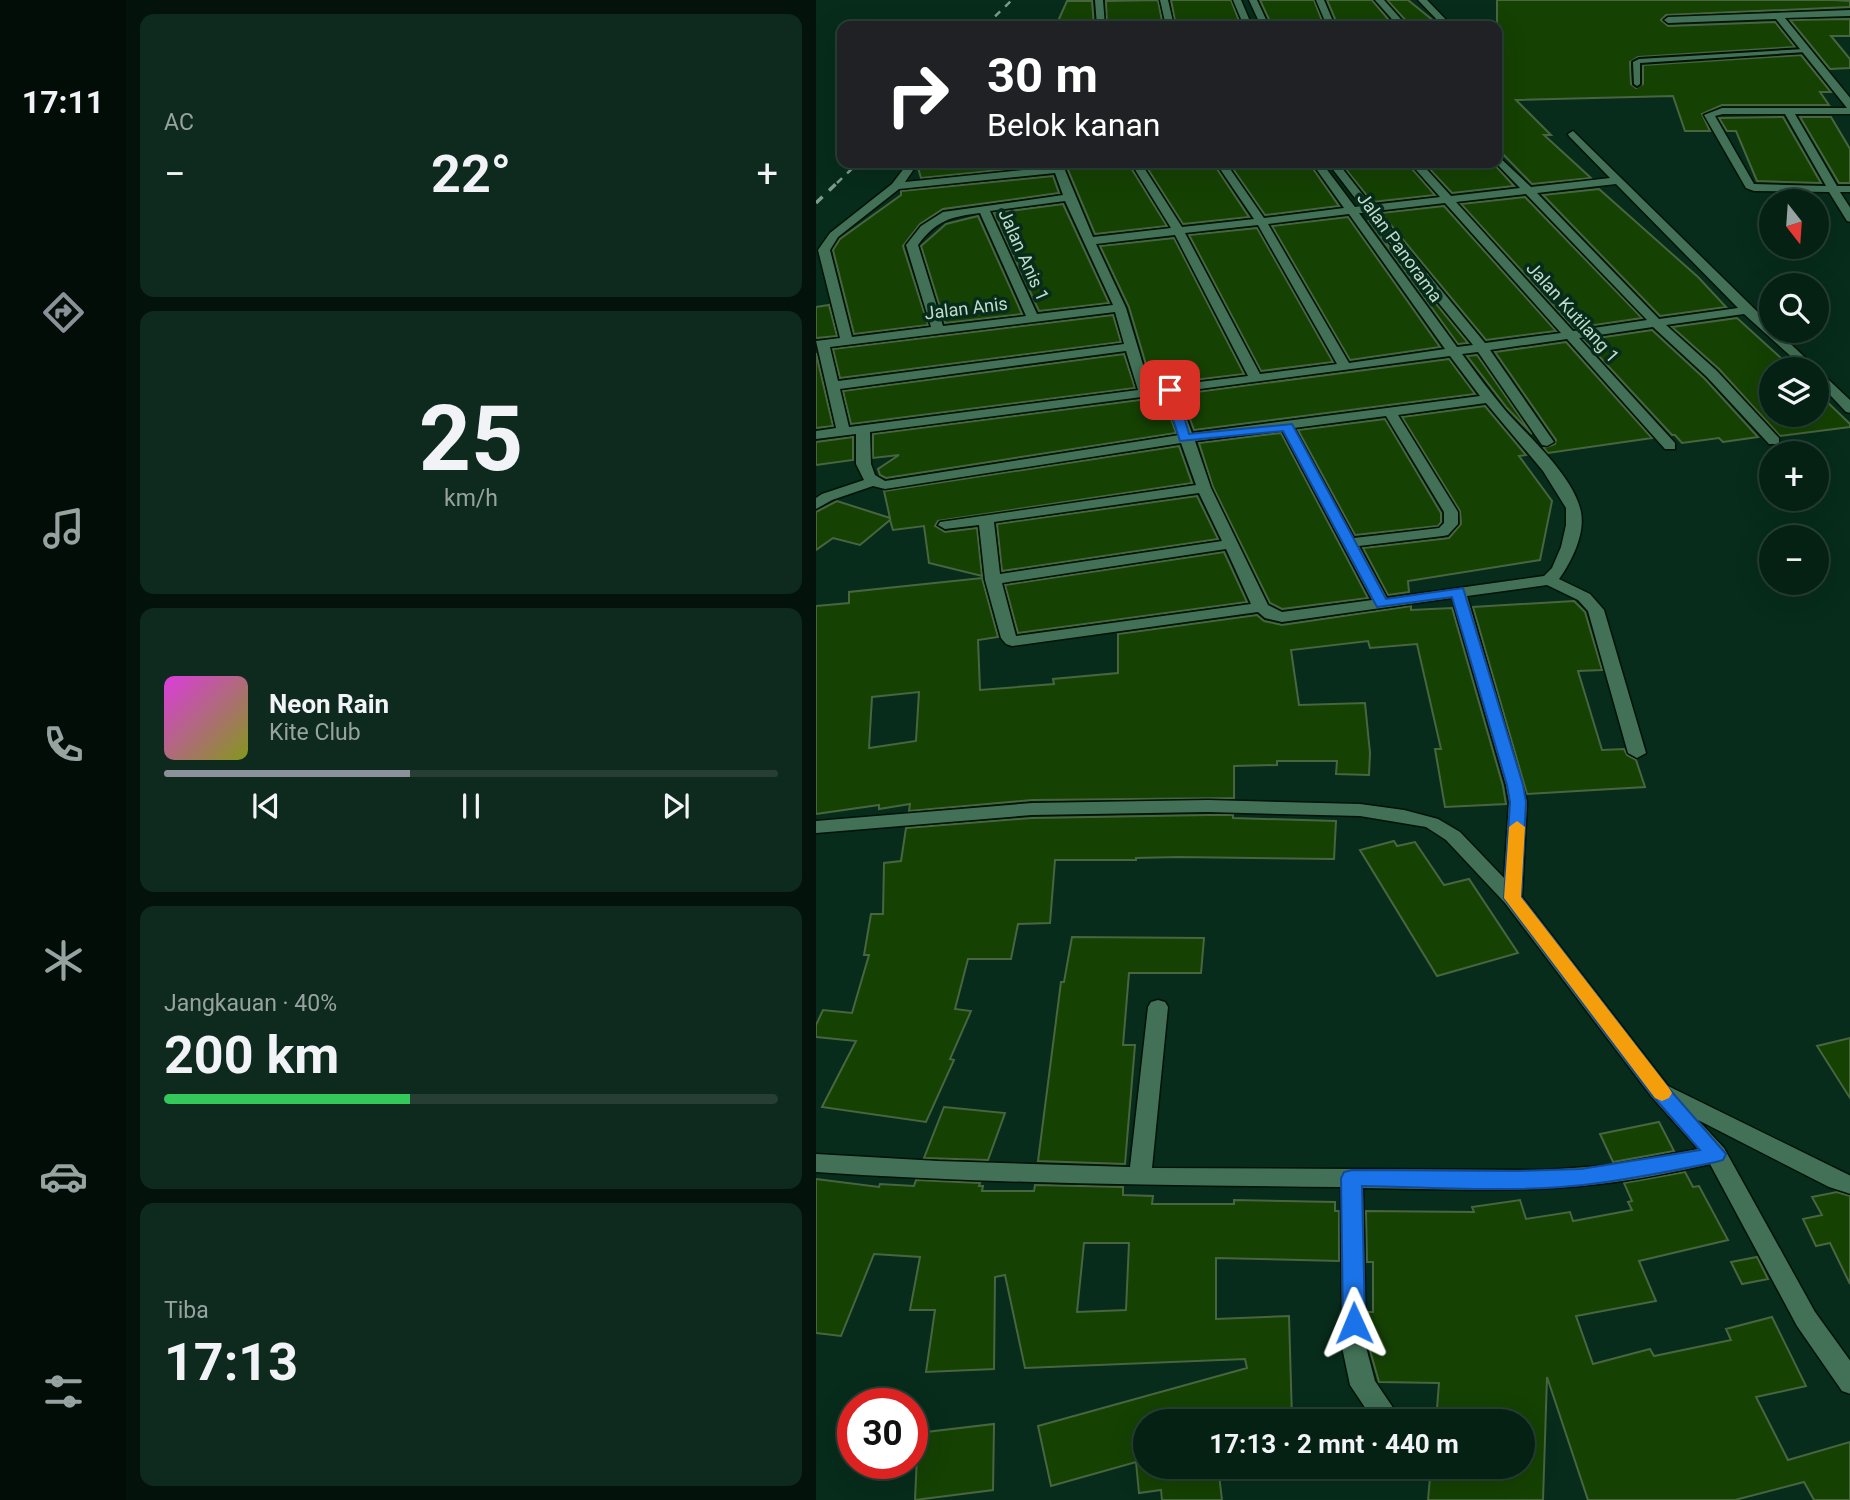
<!DOCTYPE html>
<html lang="id">
<head>
<meta charset="utf-8">
<style>
  :root { --surface:#052114; --page:#0e291d; --text:#f1f3f6; --muted:#97a3a0; --line:#263e34; --accent:#8c9099 }
  body { margin:0; font-family:Roboto,sans-serif; background:var(--page); color:var(--text); height:100vh; display:flex; flex-direction:column; font-size:26px; white-space:nowrap }
  * { box-sizing:border-box; margin:0 }
  p { font-size:23px; color:var(--muted) }
  .icon { flex:none; width:38px; height:38px; fill:none; stroke:currentColor; stroke-width:2; stroke-linecap:round; stroke-linejoin:round }
  .map { position:relative; flex:1; overflow:hidden }
  .side { display:flex; flex-direction:column; gap:14px; padding:14px; background:#03120b; width:690px }
  .side>* { flex:none }
  .top-card { position:absolute; left:21px; top:21px; width:665px; height:147px; border-radius:14px; box-shadow:0 7px 28px #0002,0 0 0 2px var(--line); background:#202124; color:#fff; overflow:hidden }
  .needle { width:46px; rotate:163deg }
  .controls { position:absolute; left:943px; top:189px; display:grid; gap:14px }
  .controls a { display:grid; place-items:center; width:70px; height:70px; border-radius:50%; background:var(--surface); box-shadow:0 7px 28px #0002,0 0 0 2px var(--line); font-size:35px }
  .speed { position:absolute; left:21px; top:1388px; display:flex; gap:14px; font-size:35px; font-weight:700; text-align:center }
  .speed>* { display:grid; place-content:center; width:91px; height:91px; border-radius:50%; background:var(--surface); box-shadow:0 7px 28px #0002,0 0 0 2px var(--line); line-height:1 }
  .speed .limit { border:10px solid #d22; background:#fff; color:#111 }
  .pin { position:absolute; display:grid; place-items:center; width:60px; height:60px; color:#fff; margin:-30px; border-radius:14px; box-shadow:0 4px 10px #0006 }
  .me { position:absolute; width:77px; margin:-38px; rotate:359deg; stroke-linejoin:round; filter:drop-shadow(0 0 5px #0008) }
  .turn { display:flex; align-items:center; gap:24px; height:147px; padding:0 35px; font-size:32px }
  .turn .icon { width:91px; height:91px; stroke-width:2.5 }
  .turn b { display:block; font-size:49px; line-height:60px }
  .big { font-size:52px; font-weight:700; line-height:1.1 }
  .side .widget { flex:1; display:flex; flex-direction:column; justify-content:center; gap:10px; min-width:0; padding:0 24px; border-radius:14px; background:var(--page) }
  .side .dial { align-items:center; gap:0 }
  .dial b { font-size:91px; line-height:1 }
  .song { display:flex; align-items:center; gap:21px }
  .cover { width:84px; height:84px; border-radius:10px; background:linear-gradient(135deg,hsl(300 70% 55%),hsl(70 70% 35%)) }
  .played { height:7px; border-radius:4px; background:linear-gradient(90deg,var(--accent) 40%,var(--line) 40%) }
  .keys { display:flex; justify-content:space-around; direction:ltr }
  .heat { display:flex; justify-content:space-between; align-items:center; font-size:38px; direction:ltr }
  .charge { height:10px; border-radius:5px; background:linear-gradient(90deg,#34c759 40%,var(--line) 0) }
  .trip { position:absolute; left:317px; top:1409px; width:402px; height:70px; border-radius:35px; background:var(--surface); box-shadow:0 7px 28px #0002,0 0 0 2px var(--line); font-weight:700; line-height:70px; text-align:center }
  main { display:flex; flex:1; min-height:0 }
  .dock { display:flex; flex-direction:column; width:126px; justify-content:space-around; align-items:center; background:#020d08; color:var(--muted) }
  .dock .icon { width:49px; height:49px }
  .dock .active { color:var(--accent) }
  .dock b { font-size:32px; color:var(--text) }
  .map>svg:first-child { display:block }
  .building { fill:#154103; stroke:#486540; stroke-width:2; fill-rule:evenodd }
  .lines { fill:none; stroke-linecap:round; stroke-linejoin:round }
  .service-casing { stroke:#001307; stroke-width:4 }
  .minor-casing { stroke:#001307; stroke-width:3 }
  .service { fill:#427157; fill-rule:evenodd }
  .minor { fill:#427157; fill-rule:evenodd }
  .rail-far1 { stroke:#7d9b8b; stroke-width:2.5; stroke-dasharray:7 7; stroke-linecap:butt }
  .rail { stroke:#7d9b8b; stroke-width:3.5; stroke-dasharray:9 9; stroke-linecap:butt }
  .route { fill:#1a73e8; stroke:#114b97; stroke-width:2 }
  .slow { fill:#f59e0b }
  .labels { text-anchor:middle; dominant-baseline:central; stroke-width:7; stroke-linejoin:round; paint-order:stroke }
  .far-street-label { font-size:18px; fill:#c2dbcc; stroke:#072c1b }
</style>
</head>
<body>
<main>
<nav class="dock">
<b>17:11</b>
<svg class="icon active" aria-label="directions" viewBox="0 0 24 24"><path d="M12 3l9 9-9 9-9-9zM9 14v-3h6M13 9l2 2-2 2"/></svg>
<svg class="icon" aria-label="music" viewBox="0 0 24 24"><path d="M9 18V5l10-2v13"/><circle cx="6" cy="18" r="3"/><circle cx="16" cy="16" r="3"/></svg>
<svg class="icon" aria-label="phone" viewBox="0 0 24 24"><path d="M5 4h4l2 5-3 2q2 4 5 5l2-3 5 2v4C11 20 4 13 5 4z"/></svg>
<svg class="icon" aria-label="climate" viewBox="0 0 24 24"><path d="M12 3v18M4 7l16 10M4 17L20 7"/></svg>
<svg class="icon" aria-label="car" viewBox="0 0 24 24"><path d="M5 17H2v-5l4-1 3-4h7l3 4 3 1v5h-3M9 17h6M6 11h13"/><circle cx="7" cy="17" r="2"/><circle cx="17" cy="17" r="2"/></svg>
<svg class="icon" aria-label="filters" viewBox="0 0 24 24"><path d="M4 7h16M4 17h16"/><circle cx="9" cy="7" r="2"/><circle cx="15" cy="17" r="2"/></svg>
</nav>
<section class="side">
<div class="widget"><p>AC</p>
<div class="heat"><a>−</a><b class="big">22°</b><a>+</a></div>
</div>
<div class="widget dial"><b>25</b><p>km/h</p></div>
<div class="widget">
<div class="song"><i class="cover"></i><div><b>Neon Rain</b><p>Kite Club</p></div></div>
<div class="played"></div>
<div class="keys"><svg class="icon" aria-label="previous" viewBox="0 0 24 24"><path d="M18 5L8 12l10 7zM5 5v14"/></svg><svg class="icon" aria-label="pause" viewBox="0 0 24 24"><path d="M8 5v14M16 5v14"/></svg><svg class="icon" aria-label="next" viewBox="0 0 24 24"><path d="M6 5l10 7-10 7zM19 5v14"/></svg></div>
</div>
<div class="widget"><p>Jangkauan · 40%</p><b class="big">200 km</b><div class="charge"></div></div>
<div class="widget"><p>Tiba</p><b class="big">17:13</b></div>
</section>
<div class="map">
<svg width="1035" height="1500" viewBox="0 0 1035 1500">
  <rect width="100%" height="100%" fill="#072c1b"/>
  <!-- building -->
  <path class="building" d="M 342,0 L 347,26 L 291,26 L 290,1 Z
    M 355,0 L 415,0 L 425,26 L 360,26 Z
    M 444,0 L 498,0 L 508,26 L 456,26 Z
    M 511,0 L 556,0 L 578,26 L 522,26 Z
    M 571,0 L 592,0 L 619,22 L 593,24 Z
    M 681,0 L 1019,0 L 1034,1 L 1034,7 L 850,15 L 845,20 L 852,26 L 959,22 L 979,47 L 822,57 L 814,62 L 815,84 L 820,88 L 827,84 L 827,65 L 985,55 L 1015,92 L 1004,92 L 1013,105 L 906,105 L 886,114 L 894,131 L 869,131 L 857,96 L 700,100 L 735,135 L 728,135 L 775,178 L 716,184 L 681,148 Z
    M 251,1 L 276,1 L 278,26 L 242,21 Z
    M 1034,19 L 1034,36 L 1015,36 L 1034,59 L 1034,68 L 1014,69 L 974,20 Z
    M 967,117 L 1005,183 L 941,181 L 920,131 L 911,131 L 903,118 Z
    M 984,117 L 1015,117 L 1034,149 L 1034,183 L 1023,183 Z
    M 105,163 L 234,163 L 234,165 L 105,178 L 102,168 Z
    M 249,163 L 312,163 L 351,226 L 279,234 Z
    M 328,163 L 397,163 L 433,217 L 367,224 Z
    M 413,163 L 493,163 L 523,206 L 449,215 Z
    M 525,163 L 591,163 L 619,195 L 556,202 Z
    M 608,163 L 677,163 L 698,186 L 636,193 Z
    M 237,176 L 243,193 L 127,209 L 104,224 L 87,246 L 112,325 L 38,334 L 17,250 L 24,239 L 85,195 L 85,191 Z
    M 783,189 L 882,277 L 910,307 L 844,316 L 727,195 Z
    M 709,197 L 826,318 L 758,328 L 645,204 Z
    M 247,204 L 293,303 L 223,311 L 178,213 Z
    M 628,206 L 740,331 L 670,340 L 565,213 Z
    M 162,216 L 206,314 L 129,323 L 105,246 L 130,224 Z
    M 532,217 L 624,347 L 534,360 L 456,226 Z
    M 552,220 L 652,343 L 642,344 Z
    M 441,228 L 517,362 L 445,371 L 373,235 Z
    M 358,238 L 428,374 L 336,385 L 313,307 L 284,246 Z
    M 13,305 L 21,336 L 0,338 L 0,307 Z
    M 297,315 L 305,342 L 24,378 L 17,349 Z
    M 921,318 L 977,369 L 956,369 L 956,415 L 1001,415 L 1001,392 L 1034,424 L 1034,427 L 964,436 L 903,369 L 856,327 Z
    M 836,330 L 889,379 L 942,437 L 907,442 L 903,438 L 866,443 L 859,435 L 856,435 L 768,340 Z
    M 750,342 L 836,438 L 732,453 L 728,448 L 739,444 L 740,440 L 679,352 Z
    M 0,353 L 17,426 L 0,428 Z
    M 308,354 L 319,388 L 35,424 L 27,391 Z
    M 661,355 L 716,434 L 691,408 L 651,356 Z
    M 633,359 L 659,394 L 378,430 L 365,394 Z
    M 347,397 L 360,433 L 70,478 L 64,475 L 62,469 L 83,455 L 57,458 L 57,434 Z
    M 669,406 L 710,455 L 703,456 L 736,501 L 724,560 L 592,581 L 593,592 L 572,595 L 547,548 L 633,538 L 645,524 L 644,511 L 586,417 Z
    M 569,419 L 625,513 L 625,522 L 622,526 L 539,535 L 482,430 Z
    M 465,433 L 552,598 L 466,609 L 454,603 L 397,487 L 383,443 Z
    M 37,437 L 37,460 L 0,465 L 0,442 Z
    M 363,446 L 376,483 L 122,521 L 119,526 L 129,532 L 161,528 L 166,576 L 113,563 L 108,526 L 77,530 L 74,520 L 44,545 L 17,538 L 0,550 L 0,512 L 21,501 L 74,518 L 68,491 Z
    M 381,496 L 402,539 L 186,571 L 181,524 Z
    M 408,552 L 431,602 L 202,633 L 189,585 Z
    M 166,578 L 182,637 L 162,640 L 164,690 L 238,684 L 237,679 L 302,673 L 302,634 L 441,615 L 448,621 L 466,625 L 595,606 L 595,610 L 636,608 L 687,786 L 690,804 L 629,807 L 619,749 L 625,749 L 601,644 L 554,648 L 552,641 L 475,650 L 483,705 L 549,703 L 554,753 L 553,775 L 520,774 L 521,761 L 461,761 L 461,765 L 418,766 L 418,798 L 216,800 L 93,811 L 94,804 L 63,809 L 63,805 L 0,814 L 0,606 L 33,603 L 33,592 ZM 103,692 L 100,741 L 53,748 L 56,697 Z
    M 758,601 L 769,612 L 786,670 L 762,671 L 786,750 L 808,749 L 811,755 L 820,760 L 829,787 L 711,794 L 657,607 Z
    M 392,815 L 417,815 L 417,818 L 520,821 L 518,859 L 362,857 L 320,858 L 320,860 L 239,860 L 234,923 L 202,924 L 195,959 L 152,959 L 139,1009 L 155,1011 L 134,1059 L 138,1060 L 110,1122 L 6,1107 L 40,1041 L 0,1037 L 0,1025 L 7,1010 L 36,1013 L 53,955 L 48,955 L 55,914 L 67,914 L 68,863 L 85,861 L 90,828 L 216,818 Z
    M 578,841 L 581,846 L 599,842 L 628,885 L 653,879 L 702,953 L 621,976 L 544,850 Z
    M 256,937 L 388,938 L 385,973 L 313,973 L 307,1045 L 319,1045 L 309,1164 L 222,1161 L 245,982 L 248,982 Z
    M 1034,1038 L 1034,1098 L 1001,1046 Z
    M 128,1107 L 189,1113 L 172,1160 L 108,1158 Z
    M 843,1122 L 858,1151 L 797,1162 L 784,1134 Z
    M 869,1172 L 877,1187 L 883,1186 L 912,1240 L 823,1261 L 840,1301 L 760,1316 L 777,1364 L 834,1349 L 838,1356 L 915,1340 L 910,1329 L 956,1317 L 990,1386 L 940,1397 L 972,1460 L 1034,1442 L 1034,1500 L 998,1500 L 988,1482 L 919,1500 L 772,1500 L 731,1377 L 727,1500 L 612,1500 L 615,1466 L 707,1466 L 707,1421 L 620,1421 L 623,1383 L 563,1382 L 553,1347 L 552,1312 L 557,1312 L 557,1262 L 551,1262 L 550,1211 L 658,1212 L 656,1207 L 704,1200 L 710,1219 L 754,1212 L 757,1221 L 816,1210 L 812,1202 L 816,1201 L 808,1183 Z
    M 0,1179 L 63,1187 L 64,1184 L 98,1186 L 100,1180 L 164,1183 L 163,1186 L 167,1186 L 166,1191 L 218,1191 L 219,1185 L 307,1187 L 307,1195 L 337,1196 L 336,1204 L 418,1204 L 418,1200 L 519,1202 L 519,1211 L 523,1211 L 523,1261 L 400,1258 L 400,1319 L 473,1316 L 476,1419 L 329,1421 L 329,1466 L 402,1466 L 406,1500 L 346,1500 L 345,1490 L 323,1493 L 320,1462 L 235,1486 L 222,1426 L 431,1368 L 429,1359 L 209,1368 L 189,1275 L 179,1277 L 178,1369 L 110,1372 L 119,1310 L 94,1310 L 104,1257 L 58,1254 L 25,1336 L 0,1333 ZM 268,1243 L 313,1243 L 310,1310 L 261,1312 Z
    M 1021,1192 L 1034,1196 L 1034,1284 L 1014,1243 L 1000,1246 L 987,1219 L 1006,1215 L 996,1197 Z
    M 941,1257 L 952,1279 L 926,1284 L 915,1262 Z
    M 178,1424 L 177,1490 L 99,1500 L 102,1433 Z"/>
  <g class="lines">
    <!-- service casing -->
    <g class="service-casing">
      <path id="service" d="M 988,49 L 991,51 L 990,52 L 824,63 L 824,84 L 821,86 L 818,84 L 817,62 L 823,59 Z"/>
    </g>
    <!-- minor casing -->
    <g class="minor-casing">
      <path id="minor" d="M 279,0 L 287,0 L 289,26 L 281,26 Z
        M 344,0 L 352,0 L 358,26 L 350,26 Z
        M 417,0 L 425,0 L 436,26 L 428,26 Z
        M 433,0 L 441,0 L 453,26 L 445,26 Z
        M 500,0 L 508,0 L 519,26 L 511,26 Z
        M 559,0 L 568,0 L 591,26 L 582,26 Z
        M 602,0 L 611,0 L 636,26 L 627,26 Z
        M 1035,10 L 1035,16 L 969,18 L 1035,99 L 1035,114 L 979,114 L 1021,186 L 1035,186 L 1035,192 L 1024,192 L 1035,209 L 1035,222 L 1031,221 L 1013,192 L 938,191 L 930,188 L 888,115 L 906,108 L 1031,108 L 960,19 L 852,23 L 848,20 L 852,17 ZM 907,114 L 969,114 L 1010,186 L 938,184 L 899,116 Z
        M 757,131 L 956,326 L 956,331 L 961,331 L 1035,401 L 1035,413 L 1030,412 L 1001,381 L 1001,369 L 989,369 L 928,314 L 850,325 L 901,371 L 963,438 L 963,444 L 953,444 L 891,377 L 837,327 L 763,338 L 859,443 L 859,449 L 849,449 L 751,339 L 674,350 L 738,442 L 731,446 L 726,445 L 662,352 L 646,354 C 660,373 674,392 689,410 C 712,436 755,474 764,508 C 771,531 756,561 743,579 L 774,594 L 788,610 L 830,753 L 821,758 L 812,753 L 772,611 L 762,600 L 731,585 L 651,596 L 711,802 L 706,897 L 852,1086 L 1035,1176 L 1035,1194 L 1013,1187 L 882,1120 L 908,1148 L 999,1312 L 1035,1362 L 1035,1394 L 1026,1391 L 981,1326 L 894,1164 C 858,1172 821,1180 783,1184 C 705,1193 626,1189 547,1188 L 550,1347 L 559,1381 L 586,1421 L 558,1421 L 534,1385 L 526,1347 L 525,1187 C 349,1185 175,1184 0,1172 L 0,1154 L 122,1161 L 314,1167 L 332,1007 L 335,1002 L 342,1000 L 349,1002 L 352,1007 L 336,1168 L 729,1170 L 798,1165 L 882,1149 L 835,1096 L 689,903 L 630,840 L 610,827 L 544,816 L 392,812 L 216,815 L 0,833 L 0,821 L 216,803 L 392,800 L 544,804 L 588,810 L 622,819 L 644,832 L 688,878 L 693,802 L 690,785 L 636,598 L 466,622 L 449,618 L 442,612 L 196,646 L 190,644 L 185,638 L 169,580 L 163,525 L 129,529 L 122,525 L 124,522 L 380,485 L 365,443 L 69,489 L 57,486 L 16,500 L 0,509 L 0,498 L 6,494 L 48,480 L 40,464 L 40,434 L 0,439 L 0,431 L 20,428 L 0,341 L 24,338 L 2,250 L 14,233 L 76,184 L 92,163 L 102,163 L 89,182 L 237,167 L 236,163 L 246,163 L 277,237 L 355,228 L 315,163 L 325,163 L 366,227 L 438,219 L 400,163 L 410,163 L 448,218 L 528,208 L 496,163 L 506,163 L 539,207 L 545,206 L 512,163 L 522,163 L 555,205 L 624,197 L 594,163 L 605,163 L 635,196 L 704,188 L 680,163 L 681,155 L 715,187 L 794,178 L 753,136 L 752,134 ZM 239,173 L 247,195 L 127,212 L 105,226 L 90,245 L 115,327 L 36,337 L 14,250 L 22,237 L 83,189 ZM 800,184 L 922,308 L 843,319 L 721,193 ZM 710,194 L 831,320 L 757,331 L 640,202 ZM 249,201 L 297,305 L 221,314 L 174,211 ZM 629,203 L 745,333 L 669,343 L 560,211 ZM 164,213 L 210,316 L 127,326 L 102,245 C 121,220 134,217 164,213 ZM 543,213 L 549,213 L 657,345 L 641,347 ZM 533,214 L 629,349 L 533,363 L 452,224 ZM 442,225 L 521,364 L 444,374 L 369,233 ZM 359,235 L 432,376 L 334,388 L 310,308 L 280,244 ZM 299,312 L 308,344 L 22,381 L 14,347 ZM 310,351 L 322,390 L 33,427 L 24,389 ZM 634,356 L 664,396 L 376,433 L 361,392 ZM 349,394 L 363,435 L 69,481 L 59,475 L 55,464 L 54,432 ZM 670,403 L 727,471 L 750,508 L 750,525 L 745,547 L 736,568 L 728,576 L 571,598 L 543,546 L 627,536 L 632,535 L 642,524 L 642,512 L 582,415 ZM 570,416 L 628,512 L 628,523 L 623,528 L 538,538 L 478,428 ZM 466,430 L 556,600 L 466,612 L 452,605 L 395,488 L 379,441 ZM 383,493 L 406,541 L 184,574 L 178,522 ZM 410,549 L 435,604 L 200,636 L 186,583 Z"/>
    </g>
    <!-- service -->
    <use href="#service" class="service"/>
    <!-- minor -->
    <use href="#minor" class="minor"/>
    <!-- rail-far1 -->
    <path class="rail-far1" d="M 169,26 L 196,0
      M 21,183 L 42,163"/>
    <!-- rail -->
    <path class="rail" d="M 0,203 L 22,182"/>
  </g>
  <!-- route -->
  <path class="route" d="M 354,387 L 360,390 L 373,434 L 476,424 L 570,599 L 647,588 L 707,785 L 710,802 L 705,897 L 849,1084 L 910,1154 L 907,1160 L 900,1162 C 856,1171 812,1180 767,1185 C 694,1193 619,1187 546,1186 L 549,1323 L 546,1330 L 538,1333 L 530,1330 L 527,1323 L 525,1178 L 528,1172 L 536,1170 L 700,1171 L 765,1169 L 884,1150 L 836,1095 L 688,898 L 694,802 L 691,785 L 636,597 L 561,607 L 467,431 L 364,441 L 348,390 Z"/>
  <!-- slow -->
  <path class="slow" d="M 701,821 L 709,827 L 705,897 L 853,1088 L 856,1093 L 853,1098 L 846,1101 L 839,1098 L 688,898 L 693,827 Z"/>
  <g class="labels">
    <!-- far-street labels -->
    <g class="far-street-label">
      <text transform="translate(584 247) rotate(54)">Jalan Panorama</text>
      <text transform="translate(208 255) rotate(66)">Jalan Anis 1</text>
      <text transform="translate(150 308) rotate(-7)">Jalan Anis</text>
      <text transform="translate(757 312) rotate(48)">Jalan Kutilang 1</text>
    </g>
  </g>
</svg>
<div class="controls">
<a><svg class="needle" viewBox="-14 -14 28 28"><path d="M0-13l5 13h-10z" fill="#e53935"/><path d="M0 13l5-13h-10z" fill="#97a3a0"/></svg></a>
<a><svg class="icon" aria-label="search" viewBox="0 0 24 24"><circle cx="10" cy="10" r="6"/><path d="M15 15l6 6"/></svg></a>
<a><svg class="icon" aria-label="layers" viewBox="0 0 24 24"><path d="M12 4l9 5-9 5-9-5zM3 14l9 5 9-5"/></svg></a>
<a>+</a>
<a>−</a>
</div>
<div class="speed"><div class="limit">30</div></div>
<div class="pin" style="left:354px;top:390px;background:#d93025"><svg class="icon" aria-label="arrive" viewBox="0 0 24 24"><path d="M6 21V4h12l-3 4 3 4H6"/></svg></div>
<svg class="me" style="left:538px;top:1323px" viewBox="-20 -20 40 40"><path d="M0-17L14 15 0 8-14 15z" fill="#1a73e8" stroke="#fff" stroke-width="4"/></svg>
<div class="trip">17:13 · 2 mnt · 440 m</div>
<div class="top-card">
<div class="turn"><svg class="icon" aria-label="right" viewBox="0 0 24 24"><path d="M7 20v-9h11M14 6l5 5-5 5"/></svg><div><b>30 m</b>Belok kanan</div></div>
</div>
</div>
</main>
</body>
</html>
